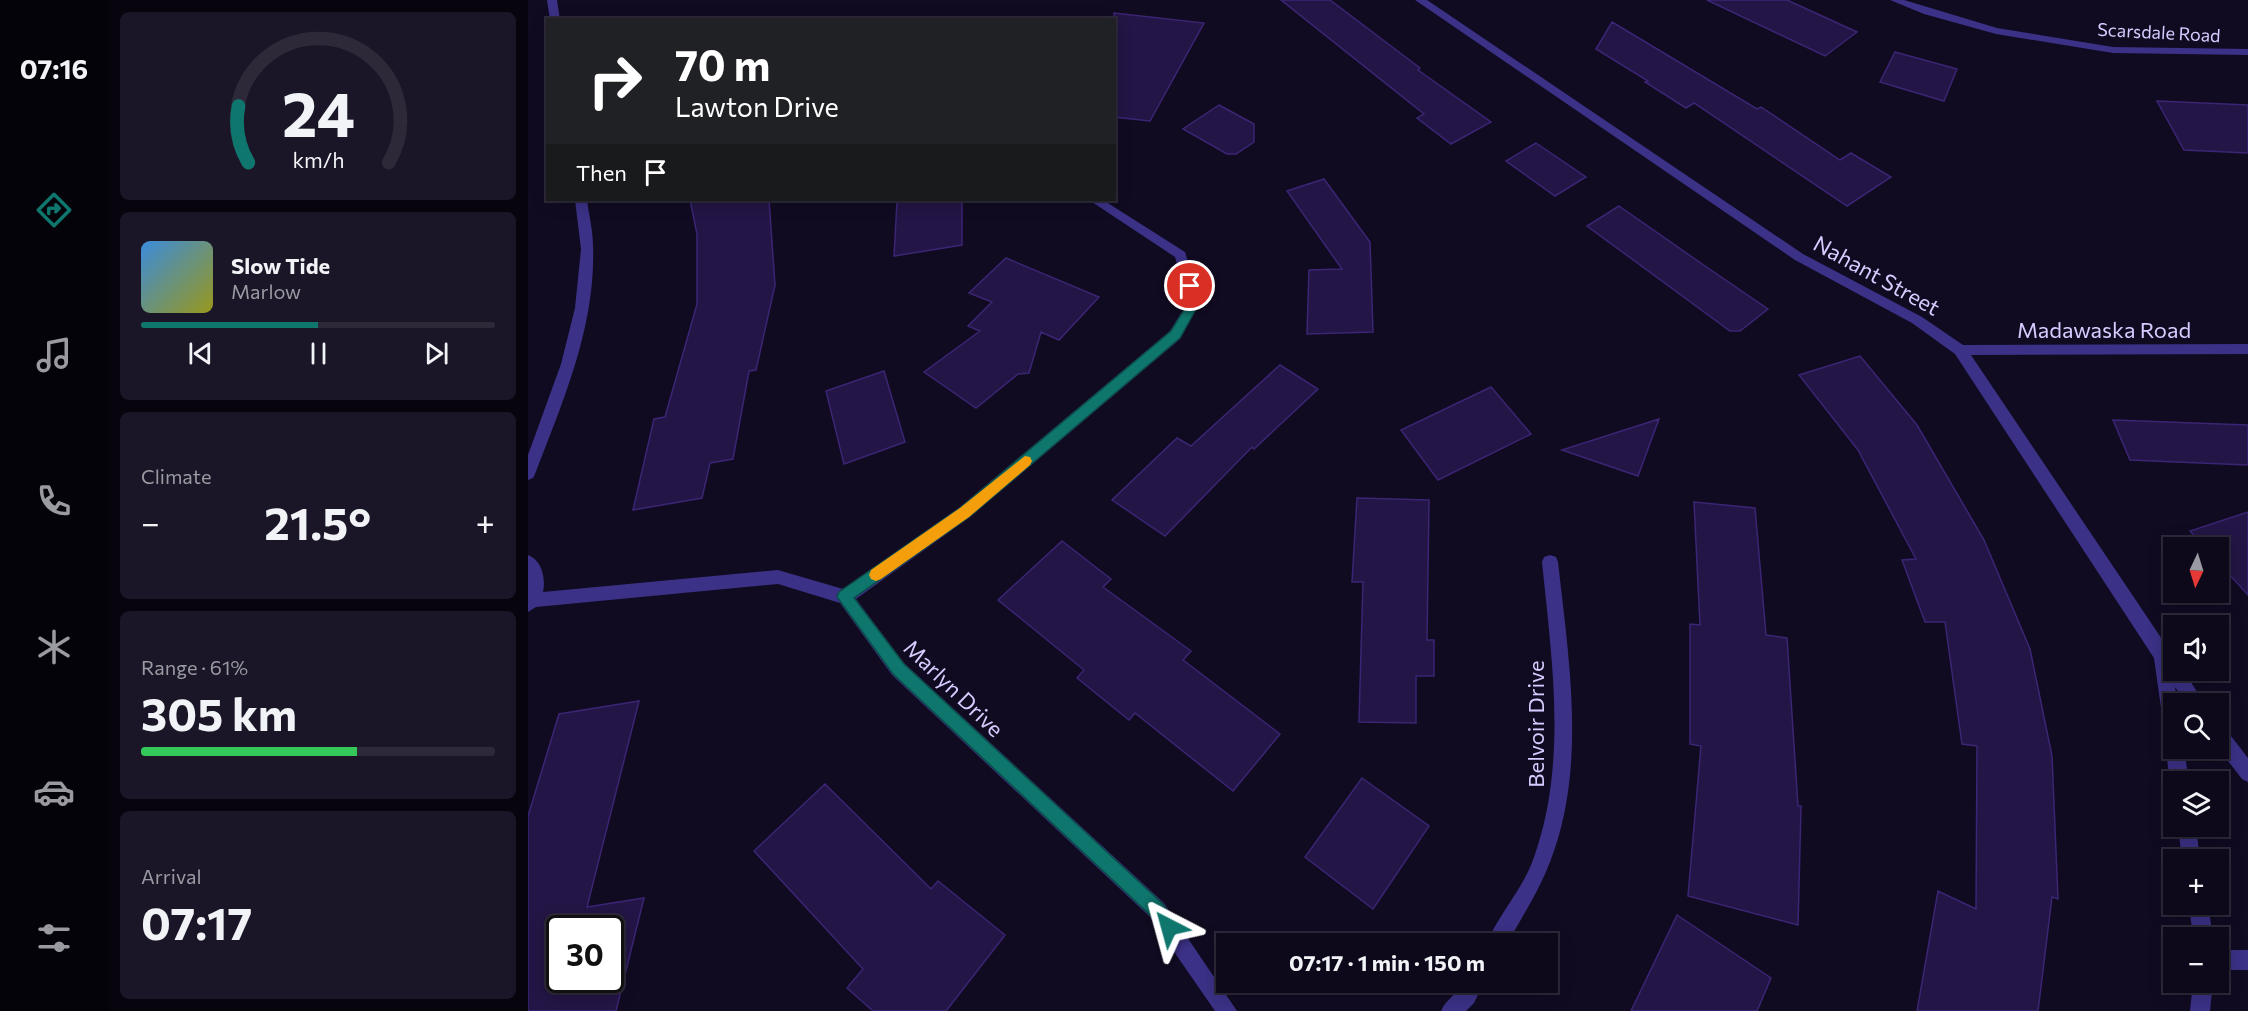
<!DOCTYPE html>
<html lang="en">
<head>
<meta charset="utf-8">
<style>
  :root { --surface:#0d081a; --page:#1b1627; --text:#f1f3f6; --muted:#9a9aa2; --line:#2d2939; --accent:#0f766e }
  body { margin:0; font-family:Commissioner,sans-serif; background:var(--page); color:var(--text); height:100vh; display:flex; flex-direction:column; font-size:22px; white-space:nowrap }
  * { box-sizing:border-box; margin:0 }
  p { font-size:20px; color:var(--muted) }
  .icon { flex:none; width:33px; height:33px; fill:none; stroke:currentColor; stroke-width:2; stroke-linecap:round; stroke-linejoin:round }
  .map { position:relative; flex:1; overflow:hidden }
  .drawer { display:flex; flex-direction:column; gap:12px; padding:12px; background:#07040e; width:420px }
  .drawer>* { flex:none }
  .top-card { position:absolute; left:18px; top:18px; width:570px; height:183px; border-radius:0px; box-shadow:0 3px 15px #0003,0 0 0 2px var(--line); background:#202124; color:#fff; overflow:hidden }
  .needle { width:39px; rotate:184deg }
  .fabs { position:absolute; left:1635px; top:537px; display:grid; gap:12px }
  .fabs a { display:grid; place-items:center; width:66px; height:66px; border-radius:0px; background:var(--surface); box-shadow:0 3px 15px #0003,0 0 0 2px var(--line); font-size:30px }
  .speed { position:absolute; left:18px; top:915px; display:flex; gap:12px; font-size:30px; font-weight:700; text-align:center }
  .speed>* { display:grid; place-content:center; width:78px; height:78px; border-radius:50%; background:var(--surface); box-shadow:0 3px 15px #0003,0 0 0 2px var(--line); line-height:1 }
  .speed .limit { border:3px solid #111; border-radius:9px; background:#fff; color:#111 }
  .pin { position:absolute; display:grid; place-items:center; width:51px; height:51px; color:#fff; margin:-26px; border:3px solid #fff; border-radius:50%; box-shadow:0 2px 6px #0007 }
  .me { position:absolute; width:66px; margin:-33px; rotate:321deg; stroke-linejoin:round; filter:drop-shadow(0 0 4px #0008) }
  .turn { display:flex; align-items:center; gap:21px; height:126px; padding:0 30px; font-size:27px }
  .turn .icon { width:78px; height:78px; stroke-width:2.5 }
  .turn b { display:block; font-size:42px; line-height:51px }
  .then { display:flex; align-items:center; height:57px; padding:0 30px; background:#0003; gap:12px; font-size:22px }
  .big { font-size:45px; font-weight:700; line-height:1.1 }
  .drawer .widget { flex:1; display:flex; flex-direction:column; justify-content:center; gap:9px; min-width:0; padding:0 21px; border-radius:9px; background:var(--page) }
  .drawer .dial { align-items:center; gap:0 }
  .dial svg { height:156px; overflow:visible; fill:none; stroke:var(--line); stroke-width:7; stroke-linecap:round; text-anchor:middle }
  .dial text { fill:var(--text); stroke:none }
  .song { display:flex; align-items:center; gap:18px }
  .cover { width:72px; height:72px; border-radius:9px; background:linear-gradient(135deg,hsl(210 70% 55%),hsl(60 70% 35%)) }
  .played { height:6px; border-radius:3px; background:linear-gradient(90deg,var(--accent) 50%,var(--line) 50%) }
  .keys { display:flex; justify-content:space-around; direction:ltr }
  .heat { display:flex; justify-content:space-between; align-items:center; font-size:33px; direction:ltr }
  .charge { height:9px; border-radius:4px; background:linear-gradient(90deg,#34c759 61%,var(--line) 0) }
  .trip { position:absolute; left:688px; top:933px; width:342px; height:60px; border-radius:0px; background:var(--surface); box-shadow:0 3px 15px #0003,0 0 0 2px var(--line); font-weight:700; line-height:60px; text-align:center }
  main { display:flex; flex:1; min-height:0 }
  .menu { display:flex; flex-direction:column; width:108px; justify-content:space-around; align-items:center; background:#05030a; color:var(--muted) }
  .menu .icon { width:42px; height:42px }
  .menu .active { color:var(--accent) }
  .menu b { font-size:27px; color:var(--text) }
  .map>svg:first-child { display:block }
  .building { fill:#231545; stroke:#3b2574; stroke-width:1.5; fill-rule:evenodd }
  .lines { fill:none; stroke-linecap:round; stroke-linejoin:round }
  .minor { fill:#3b3186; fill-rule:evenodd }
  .route { fill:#0f766e; stroke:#0a4d48; stroke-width:1.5 }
  .slow { fill:#f59e0b }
  .labels { text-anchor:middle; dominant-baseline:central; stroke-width:4.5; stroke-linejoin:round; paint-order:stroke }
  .far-street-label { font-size:18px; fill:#d6ccff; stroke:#110b22 }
  .street-label { font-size:22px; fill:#d6ccff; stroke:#110b22 }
</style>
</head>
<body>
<main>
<nav class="menu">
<b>07:16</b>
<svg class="icon active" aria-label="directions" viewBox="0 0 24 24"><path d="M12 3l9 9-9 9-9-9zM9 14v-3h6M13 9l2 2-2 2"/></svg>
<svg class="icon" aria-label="music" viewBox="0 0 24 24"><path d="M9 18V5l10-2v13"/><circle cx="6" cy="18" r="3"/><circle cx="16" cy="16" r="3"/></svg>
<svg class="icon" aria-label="phone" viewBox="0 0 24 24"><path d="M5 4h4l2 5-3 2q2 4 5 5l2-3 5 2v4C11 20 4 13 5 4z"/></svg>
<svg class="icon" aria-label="climate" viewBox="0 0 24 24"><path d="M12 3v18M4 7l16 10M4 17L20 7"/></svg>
<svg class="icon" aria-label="car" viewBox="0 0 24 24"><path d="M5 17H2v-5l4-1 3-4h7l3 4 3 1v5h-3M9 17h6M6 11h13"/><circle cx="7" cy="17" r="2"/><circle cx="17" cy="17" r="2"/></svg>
<svg class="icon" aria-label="filters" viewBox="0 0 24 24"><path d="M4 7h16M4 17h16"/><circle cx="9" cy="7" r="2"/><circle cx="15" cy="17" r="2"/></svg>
</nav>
<section class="drawer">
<div class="widget dial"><svg viewBox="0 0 100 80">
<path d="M14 69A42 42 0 1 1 86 69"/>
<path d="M14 69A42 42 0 0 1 9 40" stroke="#0f766e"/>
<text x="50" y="56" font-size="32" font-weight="700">24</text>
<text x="50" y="72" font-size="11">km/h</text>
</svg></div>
<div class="widget">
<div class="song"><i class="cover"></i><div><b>Slow Tide</b><p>Marlow</p></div></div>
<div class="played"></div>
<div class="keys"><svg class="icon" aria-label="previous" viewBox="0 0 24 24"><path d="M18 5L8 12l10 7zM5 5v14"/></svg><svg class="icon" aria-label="pause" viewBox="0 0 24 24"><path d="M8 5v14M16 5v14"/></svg><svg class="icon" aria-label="next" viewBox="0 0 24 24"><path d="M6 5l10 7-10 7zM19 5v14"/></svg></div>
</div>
<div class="widget"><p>Climate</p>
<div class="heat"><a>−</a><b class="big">21.5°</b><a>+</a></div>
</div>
<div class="widget"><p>Range · 61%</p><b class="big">305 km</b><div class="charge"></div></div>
<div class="widget"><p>Arrival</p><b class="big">07:17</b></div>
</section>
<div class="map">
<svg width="1720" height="1011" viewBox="0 0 1720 1011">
  <rect width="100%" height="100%" fill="#110b22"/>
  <!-- building -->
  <path class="building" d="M 753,0 L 802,0 L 892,68 L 890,70 L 963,122 L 923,144 L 889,118 L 896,114 Z
    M 1179,0 L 1259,0 L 1329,32 L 1297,56 Z
    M 586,13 L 676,23 L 622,121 L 586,117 Z
    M 1084,22 L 1229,109 L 1233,107 L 1312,160 L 1323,153 L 1363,177 L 1319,206 L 1166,103 L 1158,108 L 1117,82 L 1120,81 L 1068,49 Z
    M 1367,52 L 1429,69 L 1416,101 L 1352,82 Z
    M 1629,101 L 1720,105 L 1720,153 L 1656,150 Z
    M 691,105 L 726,124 L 726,142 L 708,154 L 699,154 L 655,129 Z
    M 1008,143 L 1058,177 L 1027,196 L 978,161 Z
    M 796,179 L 842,242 L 845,332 L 779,334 L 781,270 L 814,269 L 759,191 Z
    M 162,200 L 241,200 L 247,285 L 228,370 L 221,371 L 205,459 L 182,463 L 174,498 L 105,510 L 126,419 L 137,417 L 169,304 L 169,234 Z
    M 384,200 L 434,200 L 434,245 L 366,256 L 369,202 Z
    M 1091,206 L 1177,266 L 1240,309 L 1212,331 L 1202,331 L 1059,226 Z
    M 478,258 L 571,297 L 531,340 L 513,332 L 501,373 L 490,374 L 448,408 L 396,372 L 452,331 L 440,326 L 464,302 L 441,293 Z
    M 1332,356 L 1389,425 L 1456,540 L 1502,649 L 1524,756 L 1530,899 L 1524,897 L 1510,1011 L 1389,1011 L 1410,891 L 1448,909 L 1449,746 L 1434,744 L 1417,622 L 1397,622 L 1374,560 L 1388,559 L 1330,450 L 1271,375 Z
    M 752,365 L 790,389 L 726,449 L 724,447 L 637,536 L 584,500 L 649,438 L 663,446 Z
    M 356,371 L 377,442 L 316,464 L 298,391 Z
    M 963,387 L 1003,434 L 910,480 L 873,430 Z
    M 1131,419 L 1110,476 L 1034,450 Z
    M 1585,420 L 1720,425 L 1720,465 L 1602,460 Z
    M 829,498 L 901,500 L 899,640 L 906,640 L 906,676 L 888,676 L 888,723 L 831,722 L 835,582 L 824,582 Z
    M 1166,502 L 1227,508 L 1238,635 L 1259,638 L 1270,806 L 1273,806 L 1270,925 L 1160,896 L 1173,746 L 1162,744 L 1162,624 L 1172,625 Z
    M 1720,512 L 1720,595 L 1690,562 L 1690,548 L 1678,548 L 1662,531 Z
    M 534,541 L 583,579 L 575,587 L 663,651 L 655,660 L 752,734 L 705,791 L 607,713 L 601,720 L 549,678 L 556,670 L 470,600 Z
    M 111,701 L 59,907 L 116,898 L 88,1011 L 0,1011 L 0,816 L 31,714 ZM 32,928 L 82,928 L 82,980 L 32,980 Z
    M 834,778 L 901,826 L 845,909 L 777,857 Z
    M 297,784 L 403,889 L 410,881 L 477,935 L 418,1011 L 345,1011 L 319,988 L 335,969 L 226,851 Z
    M 1149,915 L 1243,978 L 1229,1011 L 1103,1011 Z"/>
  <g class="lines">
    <!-- minor -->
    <path class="minor" d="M 19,0 L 29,0 L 32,20 L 22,20 Z
      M 887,0 L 899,0 L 1275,254 L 1394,317 L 1435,345 L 1720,344 L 1720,354 L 1443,355 L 1646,657 L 1646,670 L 1655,670 L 1677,704 L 1659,704 L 1647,687 L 1649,704 L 1646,704 L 1646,748 L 1656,748 L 1661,782 L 1646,782 L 1646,788 C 1641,776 1636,754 1641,742 L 1637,736 L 1626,658 L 1427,354 L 1384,323 L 1267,260 Z
      M 1362,0 L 1376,0 L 1469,28 L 1585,47 L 1720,49 L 1720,55 L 1585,53 L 1468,34 L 1396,14 Z
      M 47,200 L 59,200 C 61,215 65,231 65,246 C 68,326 35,401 7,474 L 5,478 L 0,480 L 0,455 L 33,364 L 47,308 L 53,249 Z
      M 561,200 L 575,200 L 657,252 L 672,302 L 652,339 L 442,517 L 328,599 L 376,663 L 636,903 L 709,1011 L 687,1011 L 622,917 L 364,675 L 312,603 L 250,584 L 8,607 L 0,612 L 0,555 C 14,560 18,579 15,592 L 250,570 L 315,589 L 432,507 L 642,331 L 660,302 L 647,257 Z
      M 1022,555 L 1028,557 L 1030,562 C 1041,661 1059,767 1022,862 C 1011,891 994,917 979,944 L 958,944 C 971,914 994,890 1005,860 C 1040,764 1024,661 1014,562 L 1016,557 Z
      M 1690,725 L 1696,727 L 1720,758 L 1720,782 L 1714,779 L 1690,748 Z
      M 1650,826 L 1668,826 L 1672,860 L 1654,860 Z
      M 1661,904 L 1680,904 L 1685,938 L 1665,938 Z
      M 1690,950 L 1720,950 L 1720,970 L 1690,970 Z
      M 935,982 L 956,982 L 946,1003 L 938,1011 L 913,1011 C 918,999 930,994 935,982 Z
      M 1665,982 L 1685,982 L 1682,1011 L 1662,1011 Z"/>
  </g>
  <!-- route -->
  <path class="route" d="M 662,282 L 668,286 L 672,302 L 652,338 L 441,517 L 326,598 L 376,664 L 635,904 L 650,927 L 647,933 L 641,936 L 635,933 L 623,916 L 365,674 L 309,597 L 311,592 L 432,508 L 643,331 L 661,302 L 656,286 Z"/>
  <!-- slow -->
  <path class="slow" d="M 497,456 L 502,457 L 504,461 L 502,465 L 441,517 L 353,579 L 348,581 L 343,579 L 341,575 L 343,570 L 432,508 Z"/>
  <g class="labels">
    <!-- far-street labels -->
    <g class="far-street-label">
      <text transform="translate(1631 32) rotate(3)">Scarsdale Road</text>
    </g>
    <!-- street labels -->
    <g class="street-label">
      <text transform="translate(1349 275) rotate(29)">Nahant Street</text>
      <text x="1576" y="329">Madawaska Road</text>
      <text transform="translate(426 688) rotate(44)">Marlyn Drive</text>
      <text transform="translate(1007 724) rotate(-90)">Belvoir Drive</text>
    </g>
  </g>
</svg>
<div class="fabs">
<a><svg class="needle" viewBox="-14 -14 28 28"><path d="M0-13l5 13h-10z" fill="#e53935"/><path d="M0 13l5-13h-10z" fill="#9a9aa2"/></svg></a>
<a><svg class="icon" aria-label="sound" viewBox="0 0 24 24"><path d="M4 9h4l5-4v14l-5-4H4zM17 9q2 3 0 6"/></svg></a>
<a><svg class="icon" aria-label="search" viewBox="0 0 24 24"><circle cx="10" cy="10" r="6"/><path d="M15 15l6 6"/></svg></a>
<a><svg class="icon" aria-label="layers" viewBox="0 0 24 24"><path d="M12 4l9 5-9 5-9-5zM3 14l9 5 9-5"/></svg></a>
<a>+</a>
<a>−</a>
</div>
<div class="speed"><div class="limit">30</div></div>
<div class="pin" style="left:662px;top:286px;background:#d93025"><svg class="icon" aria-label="arrive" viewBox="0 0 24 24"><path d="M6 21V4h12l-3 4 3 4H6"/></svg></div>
<svg class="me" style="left:641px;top:927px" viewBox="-20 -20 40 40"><path d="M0-17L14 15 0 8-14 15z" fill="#0f766e" stroke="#fff" stroke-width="4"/></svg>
<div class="trip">07:17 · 1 min · 150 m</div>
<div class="top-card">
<div class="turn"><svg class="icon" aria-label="right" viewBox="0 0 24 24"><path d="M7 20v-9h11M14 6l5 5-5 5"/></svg><div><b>70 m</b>Lawton Drive</div></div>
<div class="then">Then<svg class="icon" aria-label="arrive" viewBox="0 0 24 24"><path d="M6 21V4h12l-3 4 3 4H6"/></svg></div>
</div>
</div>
</main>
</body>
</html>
